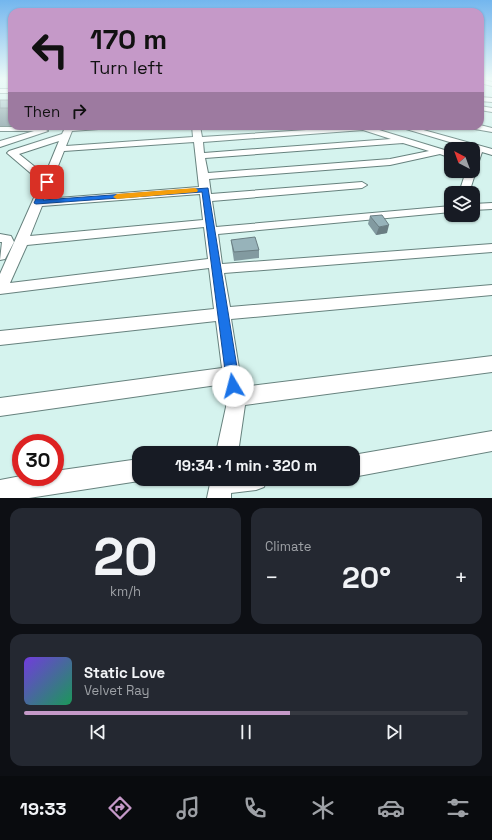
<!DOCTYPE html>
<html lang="en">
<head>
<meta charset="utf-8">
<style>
  :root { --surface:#171b24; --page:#242831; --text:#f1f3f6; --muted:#9ea1a6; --line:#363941; --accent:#c599c8 }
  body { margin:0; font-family:"Space Grotesk",sans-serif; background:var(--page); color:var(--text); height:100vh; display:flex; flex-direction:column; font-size:15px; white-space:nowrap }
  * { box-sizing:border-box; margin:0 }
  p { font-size:13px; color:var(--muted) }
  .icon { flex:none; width:22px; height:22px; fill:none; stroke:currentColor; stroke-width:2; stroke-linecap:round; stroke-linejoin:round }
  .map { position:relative; height:498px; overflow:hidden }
  .drawer { display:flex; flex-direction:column; gap:10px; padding:10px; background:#0d0f14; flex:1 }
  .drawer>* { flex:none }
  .guide { position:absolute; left:8px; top:8px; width:476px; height:122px; border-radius:12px; box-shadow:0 1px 3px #0004; background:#c599c8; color:#111; overflow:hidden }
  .needle { width:26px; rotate:319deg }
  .controls { position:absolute; left:444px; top:142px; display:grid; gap:8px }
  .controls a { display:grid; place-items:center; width:36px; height:36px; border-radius:8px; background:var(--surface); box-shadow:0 1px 3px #0004; font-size:20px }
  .speed { position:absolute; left:12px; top:434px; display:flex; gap:8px; font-size:20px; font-weight:700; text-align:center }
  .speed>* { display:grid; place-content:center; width:52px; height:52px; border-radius:50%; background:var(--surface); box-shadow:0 1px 3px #0004; line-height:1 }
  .speed .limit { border:6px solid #d22; background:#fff; color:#111 }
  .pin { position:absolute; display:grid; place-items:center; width:34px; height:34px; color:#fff; margin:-17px; border-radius:8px; box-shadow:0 2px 6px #0006 }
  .me { position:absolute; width:44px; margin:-22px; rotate:352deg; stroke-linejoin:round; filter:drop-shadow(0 0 3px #0008) }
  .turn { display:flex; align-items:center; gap:14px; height:84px; padding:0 16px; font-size:18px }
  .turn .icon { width:52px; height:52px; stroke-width:2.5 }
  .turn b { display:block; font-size:28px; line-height:34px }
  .then { display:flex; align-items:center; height:38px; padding:0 16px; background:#0003; gap:8px; font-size:15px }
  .big { font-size:30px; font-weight:800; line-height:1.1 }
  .drawer .widget { flex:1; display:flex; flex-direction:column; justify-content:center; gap:6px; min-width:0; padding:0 14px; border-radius:12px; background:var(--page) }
  .drawer .dial { align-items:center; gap:0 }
  .dial b { font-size:52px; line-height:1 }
  .song { display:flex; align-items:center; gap:12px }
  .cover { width:48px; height:48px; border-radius:6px; background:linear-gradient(135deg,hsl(260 70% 55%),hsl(150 70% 35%)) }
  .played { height:4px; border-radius:2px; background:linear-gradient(90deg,var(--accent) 60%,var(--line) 60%) }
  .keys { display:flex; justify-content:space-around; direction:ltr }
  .heat { display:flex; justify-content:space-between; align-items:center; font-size:22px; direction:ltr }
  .drawer .tiles { flex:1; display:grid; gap:10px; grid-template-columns:1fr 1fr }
  .widget:last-child { grid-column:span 2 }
  .trip { position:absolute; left:132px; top:446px; width:228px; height:40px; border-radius:12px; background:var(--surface); box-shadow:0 1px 3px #0004; font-weight:800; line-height:40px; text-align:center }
  .tabs { display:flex; height:64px; justify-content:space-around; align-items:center; background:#090b0e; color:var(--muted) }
  .tabs .icon { width:28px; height:28px }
  .tabs .active { color:var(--accent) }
  .tabs b { font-size:18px; color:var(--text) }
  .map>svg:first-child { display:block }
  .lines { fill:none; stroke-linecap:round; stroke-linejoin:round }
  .minor-casing { stroke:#67827e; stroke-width:2 }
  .minor { fill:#fff; fill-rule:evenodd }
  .wall { fill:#829aa0 }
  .shaded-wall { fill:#6a7d82 }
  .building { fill:#97b3ba; stroke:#6a7d82 }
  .route { fill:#1a73e8; stroke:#114b97 }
  .slow { fill:#f59e0b }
</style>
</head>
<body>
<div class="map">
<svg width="492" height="498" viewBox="0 0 492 498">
  <rect width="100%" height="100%" fill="#d5f3ee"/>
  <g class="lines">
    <!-- minor casing -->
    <g class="minor-casing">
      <path id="minor" d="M 480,79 L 492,82 L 492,86 L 480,83 Z
        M 0,89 L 12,89 L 12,93 L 0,93 Z
        M 480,97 L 492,98 L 492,102 L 480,101 Z
        M 480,106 L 492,108 L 492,112 L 480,110 Z
        M 480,125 L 492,128 L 492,132 L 469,128 L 465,126 Z
        M 66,126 L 116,126 L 112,128 L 72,131 L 66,146 L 193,137 L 192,126 L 200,126 L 202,137 L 366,126 L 451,152 L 451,158 L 440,154 L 390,165 L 209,179 L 211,194 L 362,182 L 367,185 L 362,188 L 212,201 L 216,227 L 451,206 L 451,212 L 218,234 L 222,264 L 492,244 L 492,252 L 224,273 L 230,307 L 492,285 L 492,295 L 231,319 L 242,387 L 492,356 L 492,372 L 245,405 L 238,453 L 216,453 L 226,407 L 224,384 L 0,416 L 0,398 L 222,368 L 216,321 L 0,345 L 0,331 L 214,309 L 209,268 L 0,294 L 0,274 L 41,182 L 7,153 L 9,151 L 62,134 ZM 363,130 L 391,139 L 204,153 L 203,142 ZM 59,141 L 45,175 L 19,154 ZM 194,142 L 199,187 L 45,199 L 64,151 ZM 403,143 L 429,151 L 390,159 L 208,173 L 205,158 ZM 200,194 L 203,220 L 30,236 L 42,206 ZM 204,227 L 208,259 L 10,283 L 27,245 Z
        M 396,126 L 409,126 L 492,149 L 492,155 L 482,152 L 478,164 L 473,167 L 473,149 Z
        M 0,127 L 40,127 L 48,131 L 0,147 L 0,141 L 34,131 L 0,131 Z
        M 473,169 L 476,171 L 469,193 L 459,193 L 466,171 L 473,171 Z
        M 492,203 L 492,209 L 473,210 L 473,204 Z
        M 0,234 L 11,236 L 14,242 L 5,259 L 0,260 L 2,242 L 0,242 Z
        M 492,431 L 492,451 L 353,477 L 353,455 Z
        M 139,459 L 139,479 L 144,479 L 139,481 L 29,498 L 0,498 L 0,480 L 21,476 L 55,477 L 55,471 Z
        M 211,479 L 267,479 L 264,487 L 256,490 L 231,493 L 231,498 L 207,498 Z"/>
    </g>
    <!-- minor -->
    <use href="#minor" class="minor"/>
  </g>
  <!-- wall -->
  <path class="wall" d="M 0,100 L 12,100 L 12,126 L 0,126 Z
    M 370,216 L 387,233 L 376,235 L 368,224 Z
    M 231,240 L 259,250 L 259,258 L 234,261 L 232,248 Z"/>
  <!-- shaded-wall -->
  <path class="shaded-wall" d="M 389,225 L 387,233 L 376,235 L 379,227 Z"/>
  <!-- building -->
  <path class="building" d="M 0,100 L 12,100 L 12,108 L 0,108 Z
    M 382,215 L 389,225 L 379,227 L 370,216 Z
    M 255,237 L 259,250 L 234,252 L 231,240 Z"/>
  <!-- sky -->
  <linearGradient id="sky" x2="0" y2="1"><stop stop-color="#73b6ee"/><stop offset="0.53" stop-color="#ecfaf7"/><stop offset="1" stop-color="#ecfaf7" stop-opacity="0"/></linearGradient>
  <rect width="492" height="149" fill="url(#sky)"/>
  <!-- route -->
  <path class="route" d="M 45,180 L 51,182 L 43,200 L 208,188 L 240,386 L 238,390 L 233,392 L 229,390 L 227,386 L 202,192 L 36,204 L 34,203 Z"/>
  <!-- slow -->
  <path class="slow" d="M 195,188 L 198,190 L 197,192 L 117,199 L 113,197 L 117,194 Z"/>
</svg>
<div class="controls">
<a><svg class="needle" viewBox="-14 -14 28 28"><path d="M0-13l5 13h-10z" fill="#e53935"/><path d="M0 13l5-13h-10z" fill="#9ea1a6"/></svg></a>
<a><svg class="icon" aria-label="layers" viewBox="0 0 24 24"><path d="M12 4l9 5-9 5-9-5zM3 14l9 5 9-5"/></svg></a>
</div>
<div class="speed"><div class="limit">30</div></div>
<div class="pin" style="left:47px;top:182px;background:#d93025"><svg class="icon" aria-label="arrive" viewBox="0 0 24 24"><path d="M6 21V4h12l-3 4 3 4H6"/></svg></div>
<svg class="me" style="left:233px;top:386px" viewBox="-20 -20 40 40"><circle r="19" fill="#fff"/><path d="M0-13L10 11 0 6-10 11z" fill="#1a73e8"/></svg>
<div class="trip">19:34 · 1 min · 320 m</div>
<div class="guide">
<div class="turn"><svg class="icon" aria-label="left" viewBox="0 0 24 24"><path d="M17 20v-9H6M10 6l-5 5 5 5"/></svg><div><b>170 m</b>Turn left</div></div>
<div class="then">Then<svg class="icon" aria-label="right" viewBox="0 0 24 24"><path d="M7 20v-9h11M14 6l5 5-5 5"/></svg></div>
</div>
</div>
<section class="drawer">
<div class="tiles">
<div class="widget dial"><b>20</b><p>km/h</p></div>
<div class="widget"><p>Climate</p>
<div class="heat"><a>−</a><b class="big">20°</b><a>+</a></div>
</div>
<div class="widget">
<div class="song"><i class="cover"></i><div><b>Static Love</b><p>Velvet Ray</p></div></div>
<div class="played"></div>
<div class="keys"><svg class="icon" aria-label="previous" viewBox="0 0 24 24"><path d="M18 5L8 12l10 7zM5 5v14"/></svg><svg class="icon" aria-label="pause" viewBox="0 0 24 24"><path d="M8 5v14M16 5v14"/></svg><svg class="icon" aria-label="next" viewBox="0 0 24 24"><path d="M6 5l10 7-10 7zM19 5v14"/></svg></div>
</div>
</div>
</section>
<nav class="tabs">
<b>19:33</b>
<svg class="icon active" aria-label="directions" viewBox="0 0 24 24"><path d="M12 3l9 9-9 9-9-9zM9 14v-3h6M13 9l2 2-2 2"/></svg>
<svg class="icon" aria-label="music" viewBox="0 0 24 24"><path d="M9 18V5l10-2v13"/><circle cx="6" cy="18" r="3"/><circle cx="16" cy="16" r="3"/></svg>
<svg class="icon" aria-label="phone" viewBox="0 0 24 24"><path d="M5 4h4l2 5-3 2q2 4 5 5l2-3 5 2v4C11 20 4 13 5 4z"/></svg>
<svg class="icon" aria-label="climate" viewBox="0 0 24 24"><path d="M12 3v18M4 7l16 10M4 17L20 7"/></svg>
<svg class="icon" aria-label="car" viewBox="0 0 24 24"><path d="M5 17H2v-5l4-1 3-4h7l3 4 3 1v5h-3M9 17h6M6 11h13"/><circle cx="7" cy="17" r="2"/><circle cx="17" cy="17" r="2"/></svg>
<svg class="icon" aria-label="filters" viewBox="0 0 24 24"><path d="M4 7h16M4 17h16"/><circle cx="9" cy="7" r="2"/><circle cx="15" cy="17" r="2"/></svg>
</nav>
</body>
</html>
